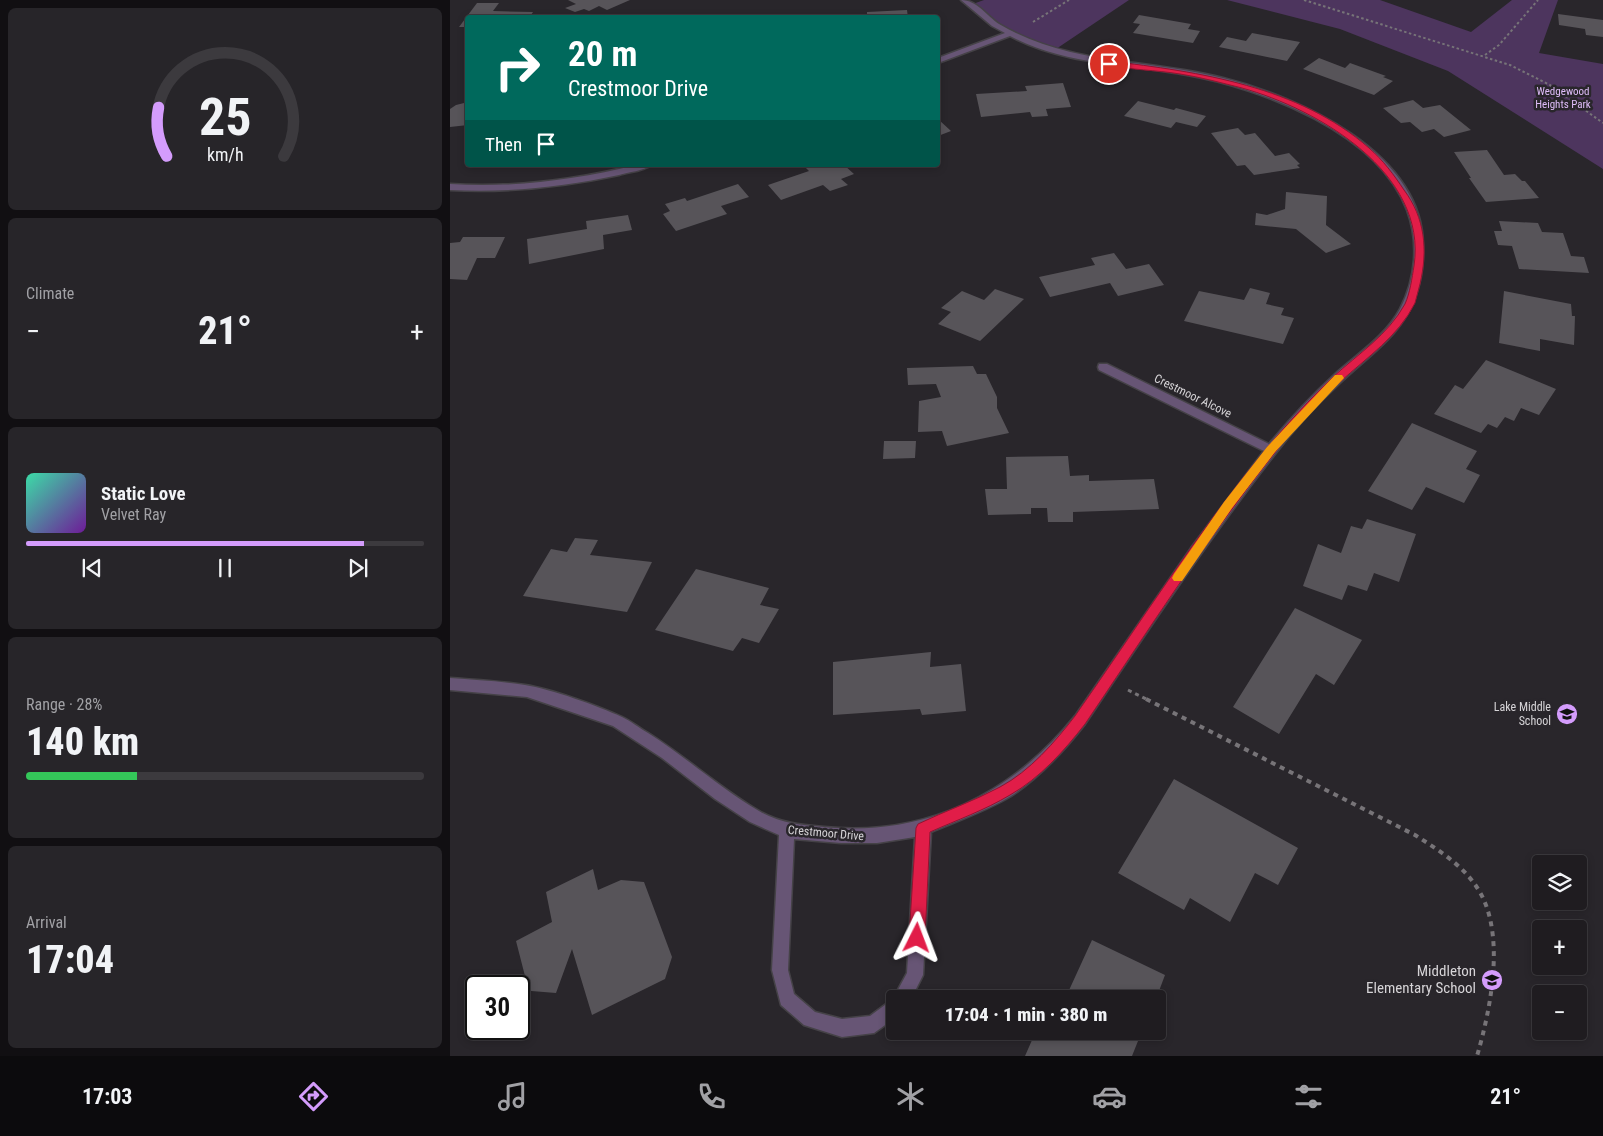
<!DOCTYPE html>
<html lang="en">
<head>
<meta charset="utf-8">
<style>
  :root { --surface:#1f1c20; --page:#272529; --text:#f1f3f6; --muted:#a1a1a5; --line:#3c3a3e; --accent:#d49cfc }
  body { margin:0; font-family:"Roboto Condensed",sans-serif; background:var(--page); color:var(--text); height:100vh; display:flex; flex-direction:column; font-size:19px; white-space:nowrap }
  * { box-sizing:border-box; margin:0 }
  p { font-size:16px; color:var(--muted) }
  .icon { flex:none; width:28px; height:28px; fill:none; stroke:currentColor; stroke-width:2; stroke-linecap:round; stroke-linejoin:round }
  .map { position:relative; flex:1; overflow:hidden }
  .side { display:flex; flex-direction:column; gap:8px; padding:8px; background:#110f12; width:450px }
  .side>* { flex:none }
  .guide { position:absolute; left:15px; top:15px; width:475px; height:152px; border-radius:5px; box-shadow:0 2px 8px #0003,0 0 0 1px var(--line); background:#00695c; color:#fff; overflow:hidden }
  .buttons { position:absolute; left:1082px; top:855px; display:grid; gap:10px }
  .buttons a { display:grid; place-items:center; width:55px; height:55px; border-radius:5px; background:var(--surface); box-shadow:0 2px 8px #0003,0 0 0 1px var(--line); font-size:25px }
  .speed { position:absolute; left:15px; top:975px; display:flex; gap:10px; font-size:25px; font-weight:700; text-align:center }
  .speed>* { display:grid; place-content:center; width:65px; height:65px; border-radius:50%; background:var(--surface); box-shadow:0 2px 8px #0003,0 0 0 1px var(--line); line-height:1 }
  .speed .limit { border:2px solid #111; border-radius:8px; background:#fff; color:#111 }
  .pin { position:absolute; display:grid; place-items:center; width:42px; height:42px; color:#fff; margin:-21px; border:2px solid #fff; border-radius:50%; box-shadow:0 1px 5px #0007 }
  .me { position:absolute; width:55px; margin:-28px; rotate:3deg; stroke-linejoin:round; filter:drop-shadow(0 0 4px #0008) }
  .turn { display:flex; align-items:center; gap:18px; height:105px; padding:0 20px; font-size:22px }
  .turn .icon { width:65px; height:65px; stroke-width:2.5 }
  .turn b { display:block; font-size:35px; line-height:42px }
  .then { display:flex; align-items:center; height:48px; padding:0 20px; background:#0003; gap:10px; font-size:19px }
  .big { font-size:38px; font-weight:800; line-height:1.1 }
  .side .tile { flex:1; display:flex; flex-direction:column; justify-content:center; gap:8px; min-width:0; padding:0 18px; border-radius:8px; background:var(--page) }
  .side .dial { align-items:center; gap:0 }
  .dial svg { height:130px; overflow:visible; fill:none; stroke:var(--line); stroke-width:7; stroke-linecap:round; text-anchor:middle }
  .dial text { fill:var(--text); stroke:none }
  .song { display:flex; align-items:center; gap:15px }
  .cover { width:60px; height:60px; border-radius:8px; background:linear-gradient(135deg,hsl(160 70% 55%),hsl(280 70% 35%)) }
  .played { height:5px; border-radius:2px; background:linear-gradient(90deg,var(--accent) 85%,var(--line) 85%) }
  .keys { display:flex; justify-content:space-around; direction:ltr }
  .heat { display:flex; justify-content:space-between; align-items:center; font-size:28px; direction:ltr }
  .charge { height:8px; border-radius:4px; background:linear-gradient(90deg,#34c759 28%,var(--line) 0) }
  .trip { position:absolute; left:436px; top:990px; width:280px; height:50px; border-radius:5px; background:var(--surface); box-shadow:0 2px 8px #0003,0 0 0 1px var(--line); font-weight:800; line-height:50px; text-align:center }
  .dock { display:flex; height:80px; justify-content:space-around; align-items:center; background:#0c0b0d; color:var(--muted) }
  .dock .icon { width:35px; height:35px }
  .dock .current { color:var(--accent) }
  .dock b { font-size:22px; color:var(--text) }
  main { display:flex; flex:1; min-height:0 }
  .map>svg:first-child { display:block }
  .green { fill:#4d355e }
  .building { fill:#575459 }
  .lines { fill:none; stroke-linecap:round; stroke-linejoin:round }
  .street-casing { stroke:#454247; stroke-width:3 }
  .path-far2 { stroke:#777478; stroke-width:2; stroke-dasharray:2.5 2.5; stroke-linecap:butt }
  .path-far1 { stroke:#777478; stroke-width:3; stroke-dasharray:4 4; stroke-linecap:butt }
  .path { stroke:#777478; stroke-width:4; stroke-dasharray:5 5; stroke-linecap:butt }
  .street { fill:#675575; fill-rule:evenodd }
  .route { fill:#e11d48; stroke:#92132f }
  .slow { fill:#f59e0b }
  .labels { text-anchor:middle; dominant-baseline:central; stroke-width:5; stroke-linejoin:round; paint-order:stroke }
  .far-park-label { font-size:11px; fill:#dfbdf9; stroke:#29262b }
  .street-label { font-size:12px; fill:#d6d4d7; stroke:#29262b }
  .poi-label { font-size:12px; fill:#d6d4d7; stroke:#29262b; text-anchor:end }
  .near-poi-label { font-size:15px; fill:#d6d4d7; stroke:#29262b; text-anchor:end }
</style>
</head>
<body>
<main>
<section class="side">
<div class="tile dial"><svg viewBox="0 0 100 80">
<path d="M14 69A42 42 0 1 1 86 69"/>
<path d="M14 69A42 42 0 0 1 9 39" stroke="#d49cfc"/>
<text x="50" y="56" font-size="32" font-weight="700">25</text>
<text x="50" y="72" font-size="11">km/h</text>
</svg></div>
<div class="tile"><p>Climate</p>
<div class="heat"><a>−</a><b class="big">21°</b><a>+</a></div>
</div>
<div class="tile">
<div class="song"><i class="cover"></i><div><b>Static Love</b><p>Velvet Ray</p></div></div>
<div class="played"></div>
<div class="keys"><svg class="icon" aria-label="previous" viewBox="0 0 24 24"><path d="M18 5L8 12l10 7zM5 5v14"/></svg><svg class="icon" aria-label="pause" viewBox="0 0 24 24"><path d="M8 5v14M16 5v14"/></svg><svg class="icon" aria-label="next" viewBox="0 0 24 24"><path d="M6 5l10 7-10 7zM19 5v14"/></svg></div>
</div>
<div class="tile"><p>Range · 28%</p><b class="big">140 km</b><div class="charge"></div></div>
<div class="tile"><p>Arrival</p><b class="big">17:04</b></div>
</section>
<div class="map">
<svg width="1153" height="1056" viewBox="0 0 1153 1056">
  <rect width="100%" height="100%" fill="#29262b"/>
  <!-- green -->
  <path class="green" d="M 534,0 L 679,0 L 603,51 L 558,34 L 520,5 Z
    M 777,0 L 930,0 L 1021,32 L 1062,0 L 1108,0 L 1089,53 L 1153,64 L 1153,169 L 998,71 L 890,29 Z"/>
  <!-- building -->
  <path class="building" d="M 118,0 L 180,0 L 157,10 L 149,6 L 139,11 L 134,9 L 125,12 L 115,8 L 126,4 Z
    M 27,3 L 49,3 L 43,11 L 83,12 L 79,18 L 18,18 L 18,27 L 9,27 Z
    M 457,10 L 458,18 L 417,18 L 417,12 Z
    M 1108,14 L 1153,20 L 1153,37 L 1136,35 L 1135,29 L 1109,25 Z
    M 689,15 L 741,24 L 738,29 L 750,31 L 743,43 L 683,33 L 690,24 L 683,23 Z
    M 802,33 L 850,42 L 837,61 L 769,47 L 777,37 L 796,41 Z
    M 869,58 L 895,68 L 900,63 L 936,76 L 933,77 L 943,81 L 924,95 L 853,69 Z
    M 613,83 L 621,107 L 596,109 L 598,116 L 582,117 L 580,112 L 531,117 L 526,94 L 577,91 L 575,86 Z
    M 963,100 L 973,108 L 990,105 L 1021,130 L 994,137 L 984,129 L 972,132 L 960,122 L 951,123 L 933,108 Z
    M 688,101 L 724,110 L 726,108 L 756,116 L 747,127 L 726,122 L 721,128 L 674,116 Z
    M 18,102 L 18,125 L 0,127 L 0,109 L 6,105 Z
    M 488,119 L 501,131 L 488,136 Z
    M 788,128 L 795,135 L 805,133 L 825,156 L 839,153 L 850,164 L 847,165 L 850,168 L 804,175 L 795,165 L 787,166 L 761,133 Z
    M 1037,150 L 1054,175 L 1065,174 L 1072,181 L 1075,181 L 1089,198 L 1036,202 L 1019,178 L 1021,178 L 1004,152 Z
    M 353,165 L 394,165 L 404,174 L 391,179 L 398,185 L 380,191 L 373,185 L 331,200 L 318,185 L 359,171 Z
    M 288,184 L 299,197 L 271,206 L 277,214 L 226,231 L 213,214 L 220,211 L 215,204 L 235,198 L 237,201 Z
    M 836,192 L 877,196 L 876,225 L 901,244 L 876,253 L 846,229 L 805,225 L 806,213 L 817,215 L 835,209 Z
    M 178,215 L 182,230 L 153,235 L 154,249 L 79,264 L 77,239 L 137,229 L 136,221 Z
    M 1049,221 L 1088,223 L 1092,232 L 1113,233 L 1121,256 L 1134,257 L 1139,273 L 1069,269 L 1062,246 L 1048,245 L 1044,231 L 1052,231 Z
    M 13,237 L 55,237 L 45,258 L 27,258 L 17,280 L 0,279 L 0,243 L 10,242 Z
    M 664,253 L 676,269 L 699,264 L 714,285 L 668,296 L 660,283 L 600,297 L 589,277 L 645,265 L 641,258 Z
    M 800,288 L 820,293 L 816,304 L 834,308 L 831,315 L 844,318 L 833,344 L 734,321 L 749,291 L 794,300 Z
    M 545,289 L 574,299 L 530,341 L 488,324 L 501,312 L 491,308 L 512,291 L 534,300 Z
    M 1054,291 L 1121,304 L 1122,316 L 1125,316 L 1124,345 L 1090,339 L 1090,351 L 1049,343 Z
    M 1036,360 L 1106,389 L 1089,415 L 1071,408 L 1064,421 L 1055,417 L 1047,428 L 1038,424 L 1031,433 L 984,414 L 1005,385 L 1013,389 Z
    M 523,366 L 527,374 L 536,374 L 547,397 L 547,408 L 559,433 L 497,446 L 492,431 L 468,432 L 469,401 L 491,397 L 486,384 L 458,385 L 457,368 Z
    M 962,423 L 1027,451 L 1016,469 L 1030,475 L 1014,503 L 976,487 L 962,510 L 918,491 Z
    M 434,441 L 466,441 L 465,458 L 433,459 Z
    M 618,456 L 620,476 L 639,475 L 639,481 L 704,479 L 709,509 L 623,512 L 623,522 L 598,522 L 597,508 L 581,508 L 581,514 L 538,515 L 535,489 L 557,489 L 556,457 Z
    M 917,519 L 966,534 L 949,582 L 924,573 L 917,591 L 898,585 L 892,600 L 853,586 L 868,544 L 891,553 L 901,526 L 912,529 Z
    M 125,538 L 148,540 L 140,555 L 202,562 L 177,612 L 73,596 L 101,549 L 117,552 Z
    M 246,569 L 319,588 L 310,605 L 329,609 L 309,643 L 292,638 L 283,651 L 205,630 Z
    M 845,608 L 912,640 L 884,685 L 866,674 L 829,734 L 783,707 Z
    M 481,652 L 480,667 L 511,664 L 516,711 L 472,715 L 470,709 L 383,715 L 383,662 Z
    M 724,779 L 848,848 L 828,885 L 805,873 L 780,922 L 740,898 L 734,910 L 668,873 Z
    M 143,869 L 148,890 L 171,880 L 194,882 L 222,957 L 215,979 L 142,1015 L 122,949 L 106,993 L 69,990 L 75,976 L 66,941 L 102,922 L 96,892 Z
    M 642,940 L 715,975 L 706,999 L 615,999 Z
    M 586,1031 L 692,1031 L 682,1056 L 575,1056 Z"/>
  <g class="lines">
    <!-- street casing -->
    <g class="street-casing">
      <path id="street" d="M 511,0 C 527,0 537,16 549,24 C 588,47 631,56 676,62 C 708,66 741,70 773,78 C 850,97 971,152 973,244 C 974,268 970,290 959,311 C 943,341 915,359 891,382 C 867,404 845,428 825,454 C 757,541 696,633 635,724 C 614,751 590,777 561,796 C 536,811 507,821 481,832 L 473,975 L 461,999 L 445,999 L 445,1018 L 424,1033 L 392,1037 L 354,1025 L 331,1005 L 322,970 L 329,835 L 300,822 L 265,799 L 212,758 L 163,726 L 77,697 L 0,690 L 0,678 C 25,680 51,681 75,685 C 101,689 148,706 172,717 C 181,721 189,728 198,733 C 236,757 270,788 309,811 C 330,823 351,825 374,827 C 476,837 562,794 625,716 L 741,548 L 814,451 L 649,370 L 648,367 L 649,364 L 657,364 L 819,444 C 839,420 861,396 884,375 C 907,354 935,337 950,309 C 966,278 969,242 957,210 C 928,133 812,88 737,75 C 678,64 614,65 560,36 L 488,63 L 488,58 L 555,33 L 542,26 ZM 465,837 L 457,973 L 443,999 L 420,1016 L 392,1019 L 365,1012 L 344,994 L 338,970 L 344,839 L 391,843 L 427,843 Z
        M 186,165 L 201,165 C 194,171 178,172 169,175 C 113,187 57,193 0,190 L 0,184 C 63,188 125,180 186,165 Z"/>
    </g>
    <!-- path-far2 -->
    <path class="path-far2" d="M 854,0 L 1060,65 L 1100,85 L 1153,123
      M 583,22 L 619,0
      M 1035,55 L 1049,45 L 1088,0"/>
    <!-- path-far1 -->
    <path class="path-far1" d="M 678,690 L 698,700"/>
    <!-- path -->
    <path class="path" d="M 696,699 L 965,835 C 987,849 1011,864 1026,886 C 1057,930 1041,1008 1027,1056"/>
    <!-- street -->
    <use href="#street" class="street"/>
  </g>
  <!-- route -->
  <path class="route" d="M 659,61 C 750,72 848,86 919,148 C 933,160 944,175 954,190 C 975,218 978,250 970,284 C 968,290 967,297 965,303 C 948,337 917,357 890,382 C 866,405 843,429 823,455 C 755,541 696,634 635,724 C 614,751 590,778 560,795 C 535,810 507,820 480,832 L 475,938 L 472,943 L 467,946 L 462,943 L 459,938 L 466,828 L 468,824 C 495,811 524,801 550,787 C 580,771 605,742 625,716 C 688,626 747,533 816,449 C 837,424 860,399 883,377 C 908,354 938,335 955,304 C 960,293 962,278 964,266 C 978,173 868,109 792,88 C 772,83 750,77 730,74 C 706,70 681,70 657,65 L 657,62 Z"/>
  <!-- slow -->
  <path class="slow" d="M 885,375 L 892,375 L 894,378 L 825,452 L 782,508 L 732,581 L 724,581 L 722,578 L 724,574 L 774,502 L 817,447 Z"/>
  <!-- icons -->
  <defs>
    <g id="school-disc" transform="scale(1.125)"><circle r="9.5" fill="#d49cfc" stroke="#29262b"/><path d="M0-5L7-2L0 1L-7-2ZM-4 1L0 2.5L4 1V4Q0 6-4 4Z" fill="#111"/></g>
  </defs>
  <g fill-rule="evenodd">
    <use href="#school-disc" x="1117" y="714"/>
    <use href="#school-disc" x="1042" y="980"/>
  </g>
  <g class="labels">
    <!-- far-park labels -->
    <g class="far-park-label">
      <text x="1113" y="91">Wedgewood<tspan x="1113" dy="13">Heights Park</tspan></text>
    </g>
    <!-- street labels -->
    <g class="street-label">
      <text transform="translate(743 396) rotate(26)">Crestmoor Alcove</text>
      <text transform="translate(376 833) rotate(5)">Crestmoor Drive</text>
    </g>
    <!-- poi labels -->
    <g class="poi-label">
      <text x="1101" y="707">Lake Middle<tspan x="1101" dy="14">School</tspan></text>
    </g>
    <!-- near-poi labels -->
    <g class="near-poi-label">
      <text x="1026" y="971">Middleton<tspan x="1026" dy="17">Elementary School</tspan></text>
    </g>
  </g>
</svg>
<div class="buttons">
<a><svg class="icon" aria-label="layers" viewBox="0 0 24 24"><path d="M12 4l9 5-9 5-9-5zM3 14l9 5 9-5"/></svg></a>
<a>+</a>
<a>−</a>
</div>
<div class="speed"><div class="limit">30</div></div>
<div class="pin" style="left:659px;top:64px;background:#d93025"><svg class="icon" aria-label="arrive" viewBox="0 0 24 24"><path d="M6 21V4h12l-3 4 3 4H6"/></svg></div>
<svg class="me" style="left:467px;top:938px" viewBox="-20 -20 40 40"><path d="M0-17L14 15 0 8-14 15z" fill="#e11d48" stroke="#fff" stroke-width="4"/></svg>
<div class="trip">17:04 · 1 min · 380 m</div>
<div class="guide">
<div class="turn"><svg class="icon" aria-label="right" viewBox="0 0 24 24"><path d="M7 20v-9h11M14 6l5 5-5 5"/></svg><div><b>20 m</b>Crestmoor Drive</div></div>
<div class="then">Then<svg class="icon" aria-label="arrive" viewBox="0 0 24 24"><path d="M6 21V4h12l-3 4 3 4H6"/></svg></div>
</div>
</div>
</main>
<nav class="dock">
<b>17:03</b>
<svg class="icon current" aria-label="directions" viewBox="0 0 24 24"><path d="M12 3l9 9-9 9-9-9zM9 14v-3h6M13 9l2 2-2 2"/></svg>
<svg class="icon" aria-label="music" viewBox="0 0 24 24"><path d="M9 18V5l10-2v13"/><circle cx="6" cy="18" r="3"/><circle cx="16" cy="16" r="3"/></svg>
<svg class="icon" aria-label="phone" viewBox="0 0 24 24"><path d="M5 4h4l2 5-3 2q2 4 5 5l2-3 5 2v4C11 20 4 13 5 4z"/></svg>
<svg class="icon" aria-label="climate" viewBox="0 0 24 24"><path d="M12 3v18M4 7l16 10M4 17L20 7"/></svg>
<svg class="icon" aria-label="car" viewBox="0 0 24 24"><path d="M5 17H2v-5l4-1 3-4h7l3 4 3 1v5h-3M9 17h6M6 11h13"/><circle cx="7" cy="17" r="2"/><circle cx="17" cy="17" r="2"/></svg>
<svg class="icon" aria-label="filters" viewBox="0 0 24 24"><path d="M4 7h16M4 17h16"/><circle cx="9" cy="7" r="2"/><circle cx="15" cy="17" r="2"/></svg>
<b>21°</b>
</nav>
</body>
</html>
